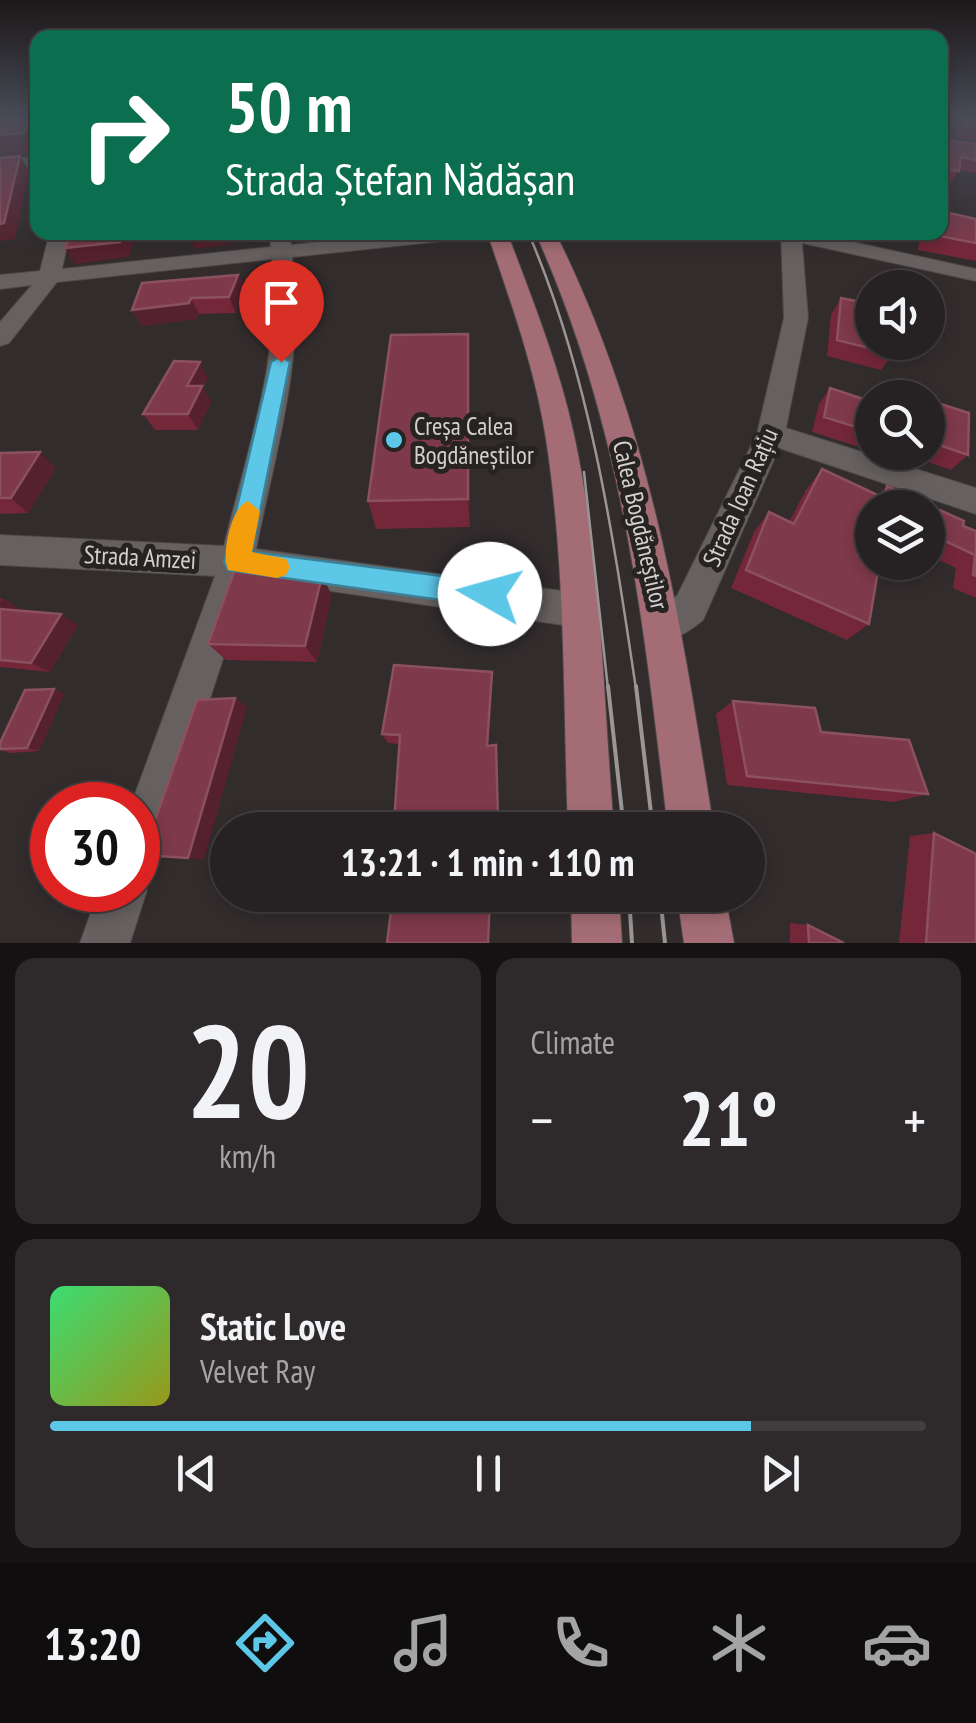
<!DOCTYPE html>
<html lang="en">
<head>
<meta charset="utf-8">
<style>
  :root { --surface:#262122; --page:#2e292a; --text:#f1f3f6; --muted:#a4a3a5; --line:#423e40; --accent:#5dc7e8 }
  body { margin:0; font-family:"PT Sans Narrow",sans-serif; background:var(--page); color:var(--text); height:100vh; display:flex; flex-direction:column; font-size:38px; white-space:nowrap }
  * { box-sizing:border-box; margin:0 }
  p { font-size:32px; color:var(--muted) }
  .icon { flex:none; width:55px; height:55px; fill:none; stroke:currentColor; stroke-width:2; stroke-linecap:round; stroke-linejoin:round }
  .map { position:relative; height:943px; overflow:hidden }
  .sheet { display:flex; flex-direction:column; gap:15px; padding:15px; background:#151213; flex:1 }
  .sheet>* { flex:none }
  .banner { position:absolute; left:30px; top:30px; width:918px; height:210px; border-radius:20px; box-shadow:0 5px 15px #0003,0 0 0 2px var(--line); background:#0b6e4f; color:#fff; overflow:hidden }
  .controls { position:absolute; left:855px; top:270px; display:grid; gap:20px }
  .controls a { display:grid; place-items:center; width:90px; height:90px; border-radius:50%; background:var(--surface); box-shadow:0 5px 15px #0003,0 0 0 2px var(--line); font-size:50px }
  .speed { position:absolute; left:30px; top:782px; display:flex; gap:20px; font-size:50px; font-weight:700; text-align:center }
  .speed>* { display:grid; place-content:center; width:130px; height:130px; border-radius:50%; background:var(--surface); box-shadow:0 5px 15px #0003,0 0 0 2px var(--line); line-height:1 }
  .speed .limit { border:15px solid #d22; background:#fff; color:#111 }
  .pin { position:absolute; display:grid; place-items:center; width:85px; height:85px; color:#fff; margin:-102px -42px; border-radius:50% 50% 50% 0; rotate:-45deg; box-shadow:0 0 10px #0007 }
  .pin .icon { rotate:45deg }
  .me { position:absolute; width:110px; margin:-55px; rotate:277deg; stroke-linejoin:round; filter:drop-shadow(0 0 8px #0008) }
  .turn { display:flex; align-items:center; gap:35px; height:210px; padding:0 30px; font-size:45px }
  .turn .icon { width:130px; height:130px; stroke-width:2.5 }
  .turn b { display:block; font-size:70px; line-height:85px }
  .big { font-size:75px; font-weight:700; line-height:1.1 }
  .sheet .tile { flex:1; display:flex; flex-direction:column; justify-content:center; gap:15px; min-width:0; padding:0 35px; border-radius:20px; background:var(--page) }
  .sheet .dial { align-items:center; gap:0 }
  .dial b { font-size:130px; line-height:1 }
  .song { display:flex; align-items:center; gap:30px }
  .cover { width:120px; height:120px; border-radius:15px; background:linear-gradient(135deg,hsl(140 70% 55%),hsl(60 70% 35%)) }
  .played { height:10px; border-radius:5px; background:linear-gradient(90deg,var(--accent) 80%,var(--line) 80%) }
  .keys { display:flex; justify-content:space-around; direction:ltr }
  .heat { display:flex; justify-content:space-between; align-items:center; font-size:55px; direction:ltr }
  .sheet .tiles { flex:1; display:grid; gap:15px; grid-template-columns:1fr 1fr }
  .tile:last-child { grid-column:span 2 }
  .trip { position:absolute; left:210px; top:812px; width:555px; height:100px; border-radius:50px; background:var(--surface); box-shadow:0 5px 15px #0003,0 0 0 2px var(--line); font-weight:700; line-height:100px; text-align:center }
  .dock { display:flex; height:160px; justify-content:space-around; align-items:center; background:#0f0d0e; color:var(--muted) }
  .dock .icon { width:70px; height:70px }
  .dock .active { color:var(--accent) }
  .dock b { font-size:45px; color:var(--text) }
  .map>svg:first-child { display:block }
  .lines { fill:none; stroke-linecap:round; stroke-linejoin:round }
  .minor-casing { stroke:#4d4949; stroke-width:2 }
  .major-casing { stroke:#4d4949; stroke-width:2 }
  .minor { fill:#666060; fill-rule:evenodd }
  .major { fill:#a46d75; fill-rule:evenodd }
  .tram-far1 { stroke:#9b9696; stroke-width:2.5 }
  .tram { stroke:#9b9696; stroke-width:4 }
  .wall { fill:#732739 }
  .shaded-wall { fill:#55212e }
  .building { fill:#7e394a; stroke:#8b515f; stroke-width:2.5 }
  .route { fill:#5dc7e8; stroke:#3c8197; stroke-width:2.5 }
  .slow { fill:#f59e0b }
  .poi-dot { fill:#5dc7e8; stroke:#282323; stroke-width:4 }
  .labels { text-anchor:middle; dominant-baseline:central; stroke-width:10; stroke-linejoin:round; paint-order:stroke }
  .poi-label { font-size:25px; fill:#d4d0d0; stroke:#282323; text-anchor:start }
  .street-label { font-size:25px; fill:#d4d0d0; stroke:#282323 }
</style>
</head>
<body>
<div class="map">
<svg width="976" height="943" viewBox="0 0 976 943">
  <rect width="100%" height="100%" fill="#322c2d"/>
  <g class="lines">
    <!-- minor casing -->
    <g class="minor-casing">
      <path id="minor" d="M 38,156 L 38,166 L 0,170 L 0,160 Z
        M 50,232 L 70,232 L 62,269 L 271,247 L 269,232 L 289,232 L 291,245 L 410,232 L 480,232 L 471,238 L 292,257 C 306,355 275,454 256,549 L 577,593 L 590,598 L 595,610 L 590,622 L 577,627 L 249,579 L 161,849 L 154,865 L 138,872 L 147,890 L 130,943 L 80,943 L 99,890 L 138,890 L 138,805 L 131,805 L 215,576 L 0,565 L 0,535 L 224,546 C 246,453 282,356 272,259 L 57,282 L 9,343 L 0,346 L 0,322 L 32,285 L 0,289 L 0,275 L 40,271 Z
        M 781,232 L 807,232 L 976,269 L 976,281 L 802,243 L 808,318 L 786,428 L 976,488 L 976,514 L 779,448 L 703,620 C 685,635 672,643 650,634 L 645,622 L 650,610 L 677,596 L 757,434 L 784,318 Z"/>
    </g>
    <!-- major casing -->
    <g class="major-casing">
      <path id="major" d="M 487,232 L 507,232 C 532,299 559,365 574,435 C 602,564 603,699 614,830 L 568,830 C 563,700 566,568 546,439 C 535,368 510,300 487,232 Z
        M 535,232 L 555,232 C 652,427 680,618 714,830 L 668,830 C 643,619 624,429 535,232 Z
        M 571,895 L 619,895 L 622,943 L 572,943 Z
        M 677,895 L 725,895 L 734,943 L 684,943 Z"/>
    </g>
    <!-- minor -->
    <use href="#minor" class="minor"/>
    <!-- major -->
    <use href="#major" class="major"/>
    <!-- tram-far1 -->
    <path class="tram-far1" d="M 528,232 C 590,375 613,535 636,689
      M 584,472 L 608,689"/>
    <!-- tram -->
    <path class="tram" d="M 608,686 L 624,830
      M 636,686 L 653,830
      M 629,895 L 632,943
      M 660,895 L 665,943"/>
  </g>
  <!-- wall -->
  <path class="wall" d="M 962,118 L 976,118 L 976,141 L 954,137 Z
    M 941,139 L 976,144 L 976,173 L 959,170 L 951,183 L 940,181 Z
    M 976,219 L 976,261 L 918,250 L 920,232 L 940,232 Z
    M 238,275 L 245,291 L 236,313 L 199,314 L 197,319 L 142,326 L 132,310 Z
    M 841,298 L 872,342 L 893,354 L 881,370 L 827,356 L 831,315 Z
    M 468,334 L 470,527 L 376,529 L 368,501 Z
    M 208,378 L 203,388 L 211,402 L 198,430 L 155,430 L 143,414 Z
    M 830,388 L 872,402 L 872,451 L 812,432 L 819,404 Z
    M 928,400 L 968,455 L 951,470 L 908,455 L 909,452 L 928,452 Z
    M 0,453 L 56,468 L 28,513 L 0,514 Z
    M 822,469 L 878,495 L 887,486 L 976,531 L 976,598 L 953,588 L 956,568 L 928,555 L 928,508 L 872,508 L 872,529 L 869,527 L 858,555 L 869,624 L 847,640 L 731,588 L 754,532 L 769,512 L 789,522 L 806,490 Z
    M 332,595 L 317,662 L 226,660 L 208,644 Z
    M 0,598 L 22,610 L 21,611 L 78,625 L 50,672 L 0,667 Z
    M 54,689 L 64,694 L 39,751 L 10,753 L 0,750 L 0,743 Z
    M 733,701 L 821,732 L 928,794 L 894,802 L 727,785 L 716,714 Z
    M 382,734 L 488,746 L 497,824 L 400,827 L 394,823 L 399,744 L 388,743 Z
    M 934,833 L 976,943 L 899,943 L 910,836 Z
    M 790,923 L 808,925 L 844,943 L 790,943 Z"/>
  <!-- shaded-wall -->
  <path class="shaded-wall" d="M 0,118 L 38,118 L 36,152 L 6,156 L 0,146 Z
    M 20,156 L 29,171 L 15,239 L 0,241 L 0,224 Z
    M 124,232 L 137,232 L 129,257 L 75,264 L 65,248 Z
    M 200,232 L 230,232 L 230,244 L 195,249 L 188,234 Z
    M 238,275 L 245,291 L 236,313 L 229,297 Z
    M 191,298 L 199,314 L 197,319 L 142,326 L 132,310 Z
    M 468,334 L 469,364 L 470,527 L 468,499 Z
    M 200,362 L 208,378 L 203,388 L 211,402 L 198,430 L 188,414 L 187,386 Z
    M 40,452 L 56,468 L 28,513 L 11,498 Z
    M 322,576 L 332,595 L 317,662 L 305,646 Z
    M 3,598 L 22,610 L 15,620 L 0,611 L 0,603 Z
    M 61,614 L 78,625 L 50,672 L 31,663 Z
    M 54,689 L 64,694 L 39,751 L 27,748 Z
    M 235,698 L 247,707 L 204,860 L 188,858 Z"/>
  <!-- building -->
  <path class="building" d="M 2,118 L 30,118 L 24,133 L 0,135 L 0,122 Z
    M 964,118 L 976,118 L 976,128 L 962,125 Z
    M 941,139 L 976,144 L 976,160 L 961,157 L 959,171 L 940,168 Z
    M 20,156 L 4,223 L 0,224 L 0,158 Z
    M 940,211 L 976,219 L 976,243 L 929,234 L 929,232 L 940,232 Z
    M 72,232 L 124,232 L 120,242 L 65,248 Z
    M 238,275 L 229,297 L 191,298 L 189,303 L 132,310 L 142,283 Z
    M 841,298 L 872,304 L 872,342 L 893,342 L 893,354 L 837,340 Z
    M 468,334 L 468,499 L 368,501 L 391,335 Z
    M 174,361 L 200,362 L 187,386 L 202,386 L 188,414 L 143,414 Z
    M 830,388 L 872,402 L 872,432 L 824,417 Z
    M 928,400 L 969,413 L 968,455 L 928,441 Z
    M 40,452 L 11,498 L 0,498 L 0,453 Z
    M 822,469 L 882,497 L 877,508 L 872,508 L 872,519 L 858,555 L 879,565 L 869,624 L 746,570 L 769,512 L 794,524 Z
    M 887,486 L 964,521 L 963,526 L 976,531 L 976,576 L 973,575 L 975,555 L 928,533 L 928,508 L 882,508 Z
    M 235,569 L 322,576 L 305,646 L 208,644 Z
    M 0,609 L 61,614 L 31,663 L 0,660 Z
    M 394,665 L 492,672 L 487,746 L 496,745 L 498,819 L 492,819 L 492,830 L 400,830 L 401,823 L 394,823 L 400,735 L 382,734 Z
    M 54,689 L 27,748 L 0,749 L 0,743 L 25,690 Z
    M 235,698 L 188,858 L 143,855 L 197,700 Z
    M 733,701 L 815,708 L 821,732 L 909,740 L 928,794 L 747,776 Z
    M 934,833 L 976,854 L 976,943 L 926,943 Z
    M 393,895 L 490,895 L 488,943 L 387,943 Z
    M 808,925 L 844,943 L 809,943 Z"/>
  <!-- sky -->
  <linearGradient id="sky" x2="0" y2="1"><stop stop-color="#1c1819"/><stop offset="0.47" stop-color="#494b57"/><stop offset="1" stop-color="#494b57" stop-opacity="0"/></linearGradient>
  <rect width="976" height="250" fill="url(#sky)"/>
  <!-- route -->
  <path class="route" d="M 281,356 L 290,362 L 252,552 L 490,582 L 500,586 L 504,594 L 500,603 L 490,607 L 228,570 L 224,562 L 271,362 Z"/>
  <!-- slow -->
  <path class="slow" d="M 248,501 L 260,511 L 252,552 L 286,559 L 290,567 L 286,575 L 277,578 L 228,570 C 221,554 231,507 248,501 Z"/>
  <!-- markers -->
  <circle class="poi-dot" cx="394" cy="440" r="10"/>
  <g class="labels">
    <!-- poi labels -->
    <g class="poi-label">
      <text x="414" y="426">Creșa Calea<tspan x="414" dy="29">Bogdăneștilor</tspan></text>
    </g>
    <!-- street labels -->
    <g class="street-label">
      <text transform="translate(740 497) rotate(-66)">Strada Ioan Rațiu</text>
      <text transform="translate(641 525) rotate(77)">Calea Bogdăneștilor</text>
      <text transform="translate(140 557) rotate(3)">Strada Amzei</text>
    </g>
  </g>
</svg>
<div class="controls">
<a><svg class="icon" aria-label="sound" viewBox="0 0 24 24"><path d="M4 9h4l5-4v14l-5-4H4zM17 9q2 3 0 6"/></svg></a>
<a><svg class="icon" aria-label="search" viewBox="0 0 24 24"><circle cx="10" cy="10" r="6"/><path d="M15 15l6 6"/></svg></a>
<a><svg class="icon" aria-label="layers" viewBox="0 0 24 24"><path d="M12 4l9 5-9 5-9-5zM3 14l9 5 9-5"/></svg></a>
</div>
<div class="speed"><div class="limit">30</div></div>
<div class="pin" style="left:281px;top:362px;background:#d93025"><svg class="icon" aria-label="arrive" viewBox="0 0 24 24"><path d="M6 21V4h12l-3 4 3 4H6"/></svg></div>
<svg class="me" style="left:490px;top:594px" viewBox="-20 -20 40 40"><circle r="19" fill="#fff"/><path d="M0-13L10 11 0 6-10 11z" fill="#5dc7e8"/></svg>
<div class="trip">13:21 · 1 min · 110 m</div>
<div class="banner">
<div class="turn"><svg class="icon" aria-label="right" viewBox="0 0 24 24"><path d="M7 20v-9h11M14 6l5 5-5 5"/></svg><div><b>50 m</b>Strada Ștefan Nădășan</div></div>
</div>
</div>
<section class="sheet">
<div class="tiles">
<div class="tile dial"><b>20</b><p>km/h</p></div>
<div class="tile"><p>Climate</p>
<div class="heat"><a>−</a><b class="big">21°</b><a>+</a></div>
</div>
<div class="tile">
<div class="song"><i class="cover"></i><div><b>Static Love</b><p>Velvet Ray</p></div></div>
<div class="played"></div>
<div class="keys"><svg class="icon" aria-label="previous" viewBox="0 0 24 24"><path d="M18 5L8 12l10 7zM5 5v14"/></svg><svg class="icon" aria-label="pause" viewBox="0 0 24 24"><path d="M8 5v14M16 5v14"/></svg><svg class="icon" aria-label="next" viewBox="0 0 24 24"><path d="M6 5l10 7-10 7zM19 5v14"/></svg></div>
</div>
</div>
</section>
<nav class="dock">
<b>13:20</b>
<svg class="icon active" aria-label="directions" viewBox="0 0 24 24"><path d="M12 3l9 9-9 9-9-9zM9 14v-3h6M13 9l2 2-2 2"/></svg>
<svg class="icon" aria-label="music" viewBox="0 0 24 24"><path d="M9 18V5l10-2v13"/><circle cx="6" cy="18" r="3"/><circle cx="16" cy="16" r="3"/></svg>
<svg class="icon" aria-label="phone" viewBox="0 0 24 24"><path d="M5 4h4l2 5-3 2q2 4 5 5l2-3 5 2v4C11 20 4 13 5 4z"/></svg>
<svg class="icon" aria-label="climate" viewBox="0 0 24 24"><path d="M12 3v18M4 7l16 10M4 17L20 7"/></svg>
<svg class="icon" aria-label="car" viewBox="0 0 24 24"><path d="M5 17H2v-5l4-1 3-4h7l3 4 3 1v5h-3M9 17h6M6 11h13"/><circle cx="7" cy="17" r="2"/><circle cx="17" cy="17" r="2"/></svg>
</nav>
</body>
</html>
